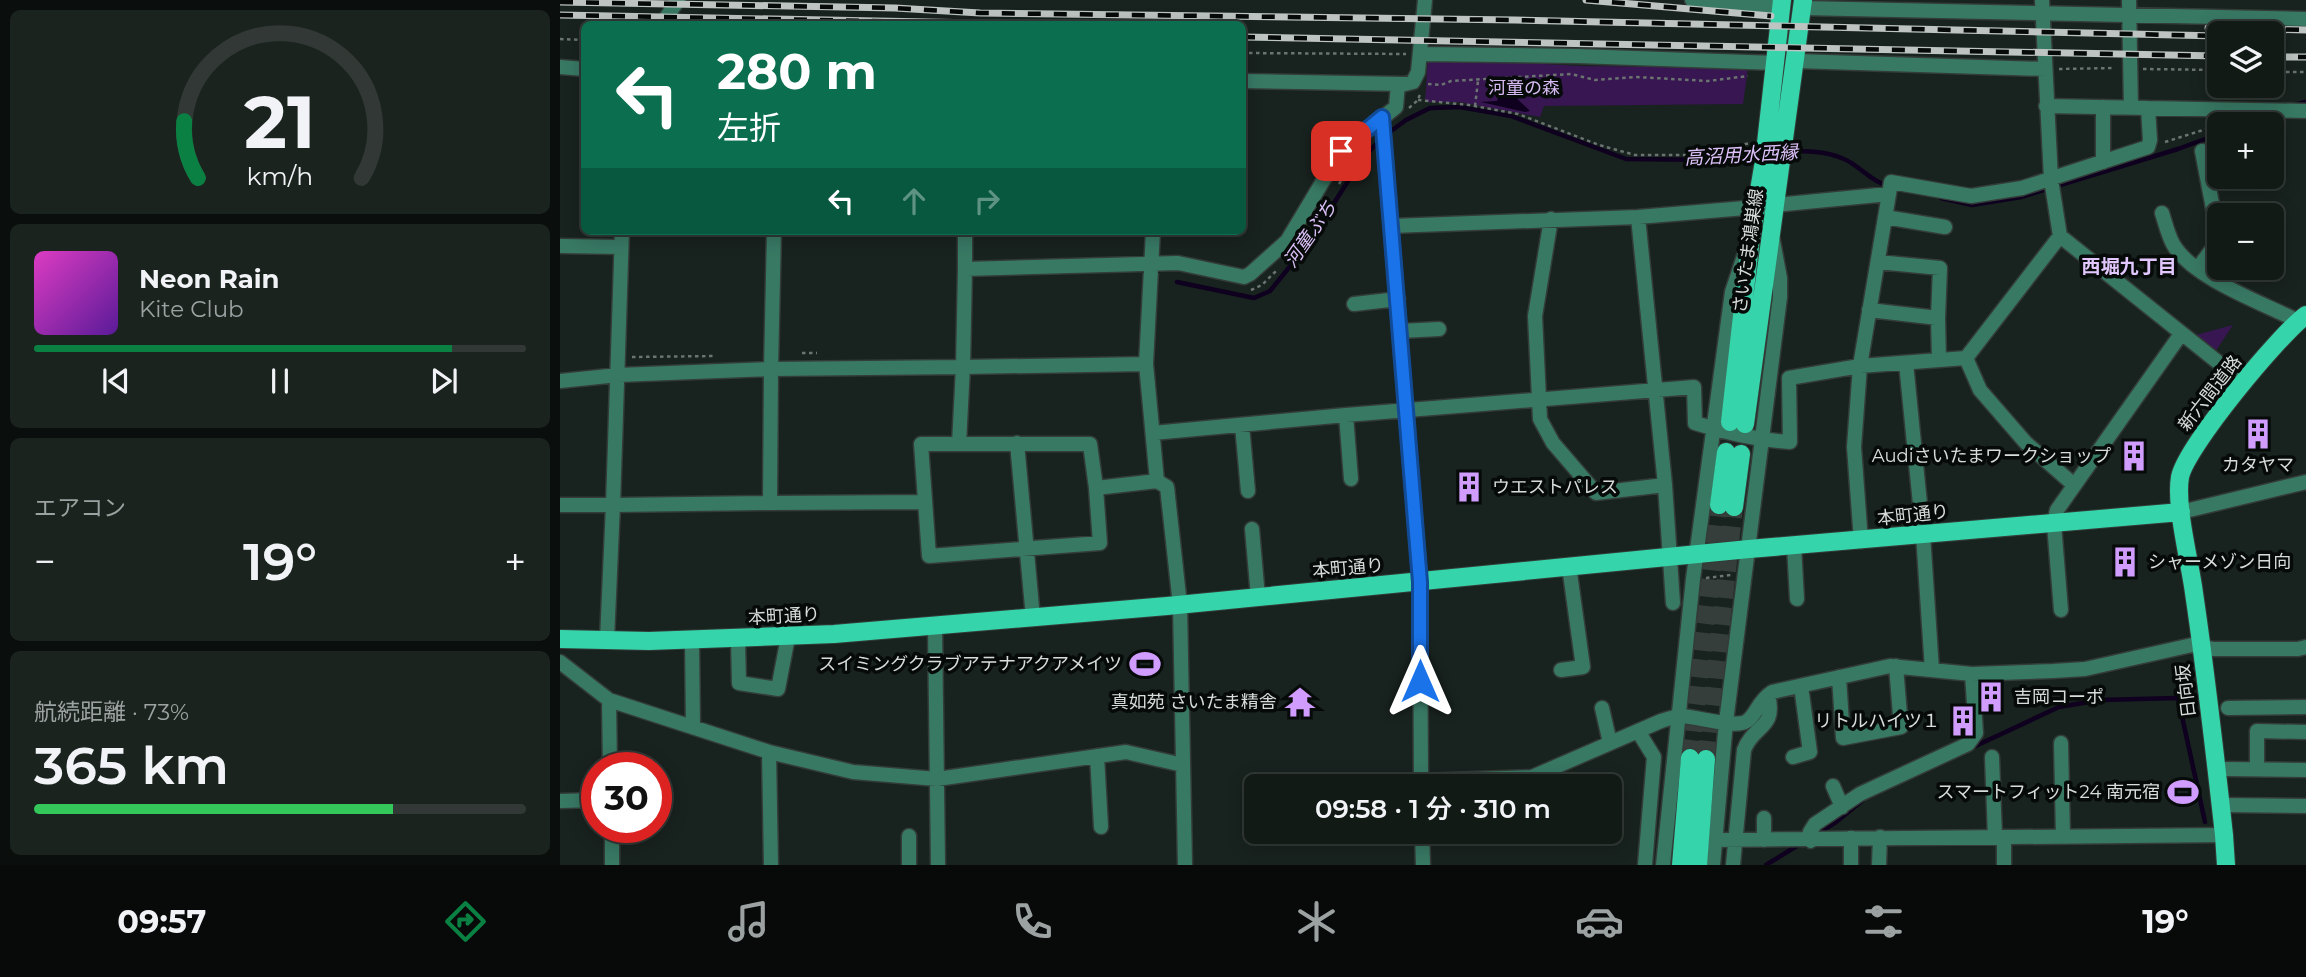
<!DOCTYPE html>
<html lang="ja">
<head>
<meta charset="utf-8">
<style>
  :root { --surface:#121a16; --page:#1b231f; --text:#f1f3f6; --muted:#9ca1a1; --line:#313835; --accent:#0b8043 }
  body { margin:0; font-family:Montserrat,"Noto Sans JP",sans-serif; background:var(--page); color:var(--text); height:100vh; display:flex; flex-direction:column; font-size:26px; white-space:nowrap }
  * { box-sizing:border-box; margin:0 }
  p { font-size:23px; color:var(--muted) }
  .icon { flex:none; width:38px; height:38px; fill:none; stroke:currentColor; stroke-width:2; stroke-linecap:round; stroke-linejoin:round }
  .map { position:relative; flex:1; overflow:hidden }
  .sheet { display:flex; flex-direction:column; gap:10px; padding:10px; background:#0a0e0c; width:560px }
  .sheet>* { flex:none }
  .banner { position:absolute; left:21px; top:21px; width:665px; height:214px; border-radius:10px; box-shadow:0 4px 18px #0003,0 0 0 2px var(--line); background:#0b6e4f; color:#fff; overflow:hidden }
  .controls { position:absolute; left:1647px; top:21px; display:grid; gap:14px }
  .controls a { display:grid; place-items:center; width:77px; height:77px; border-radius:10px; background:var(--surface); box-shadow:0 4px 18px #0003,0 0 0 2px var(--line); font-size:35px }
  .speed { position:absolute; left:21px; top:752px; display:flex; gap:14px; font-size:35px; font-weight:700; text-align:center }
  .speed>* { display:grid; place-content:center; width:91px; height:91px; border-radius:50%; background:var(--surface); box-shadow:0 4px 18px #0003,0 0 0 2px var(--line); line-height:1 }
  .speed .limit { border:10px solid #d22; background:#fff; color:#111 }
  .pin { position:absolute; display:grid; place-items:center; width:60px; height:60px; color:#fff; margin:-30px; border-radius:14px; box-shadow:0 4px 10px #0006 }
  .me { position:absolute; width:77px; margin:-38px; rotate:0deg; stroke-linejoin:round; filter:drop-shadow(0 0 5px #0008) }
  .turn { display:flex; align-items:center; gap:24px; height:147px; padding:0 21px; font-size:32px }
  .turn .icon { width:91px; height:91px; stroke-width:2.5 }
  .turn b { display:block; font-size:49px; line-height:60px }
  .lanes { display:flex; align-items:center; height:66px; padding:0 21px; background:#0003; justify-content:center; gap:35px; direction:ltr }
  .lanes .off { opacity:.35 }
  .big { font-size:52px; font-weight:600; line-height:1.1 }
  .sheet .card { flex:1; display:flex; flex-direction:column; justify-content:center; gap:10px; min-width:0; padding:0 24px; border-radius:10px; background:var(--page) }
  .sheet .dial { align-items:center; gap:0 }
  .dial svg { height:182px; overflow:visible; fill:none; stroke:var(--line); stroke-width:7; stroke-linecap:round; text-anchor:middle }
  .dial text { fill:var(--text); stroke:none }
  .song { display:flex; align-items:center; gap:21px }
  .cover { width:84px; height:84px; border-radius:10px; background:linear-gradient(135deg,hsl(310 70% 55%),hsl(270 70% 35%)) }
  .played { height:7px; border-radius:4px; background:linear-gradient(90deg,var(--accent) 85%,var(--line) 85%) }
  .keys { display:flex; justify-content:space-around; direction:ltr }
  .heat { display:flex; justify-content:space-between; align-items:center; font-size:38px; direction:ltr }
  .charge { height:10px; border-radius:5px; background:linear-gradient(90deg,#34c759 73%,var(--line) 0) }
  .trip { position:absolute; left:684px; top:774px; width:378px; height:70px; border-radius:10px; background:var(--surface); box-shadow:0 4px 18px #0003,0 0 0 2px var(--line); font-weight:600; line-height:70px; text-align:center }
  .tabs { display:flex; height:112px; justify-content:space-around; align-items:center; background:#070a09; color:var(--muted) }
  .tabs .icon { width:49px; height:49px }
  .tabs .selected { color:var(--accent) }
  .tabs b { font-size:32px; color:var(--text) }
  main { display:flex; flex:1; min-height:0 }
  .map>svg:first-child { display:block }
  .green { fill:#381651 }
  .water { fill:#0e001e }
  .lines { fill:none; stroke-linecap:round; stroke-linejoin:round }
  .stream { stroke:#0e001e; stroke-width:4.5 }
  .major-tunnel { stroke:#353e3a; stroke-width:18; stroke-dasharray:18 9; stroke-linecap:butt }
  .minor-casing { stroke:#333c38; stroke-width:17 }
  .major-casing { stroke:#333c38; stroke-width:20 }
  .path { stroke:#6b7471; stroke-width:2.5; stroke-dasharray:3.5 3.5; stroke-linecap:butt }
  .minor { stroke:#387964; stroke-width:14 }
  .major { stroke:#36d4aa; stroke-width:18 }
  .rail-casing { stroke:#bdc4c1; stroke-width:7 }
  .rail { stroke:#060a09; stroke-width:4.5; stroke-dasharray:13; stroke-linecap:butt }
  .route-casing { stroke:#114b97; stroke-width:18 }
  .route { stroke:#1a73e8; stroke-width:12 }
  .labels { text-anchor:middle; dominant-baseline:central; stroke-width:7; stroke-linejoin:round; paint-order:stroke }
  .park-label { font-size:18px; fill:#d6baf2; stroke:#060a09 }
  .street-label { font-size:18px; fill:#d7dddb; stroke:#060a09 }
  .poi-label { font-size:18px; fill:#d7dddb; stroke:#060a09; text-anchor:end }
  .water-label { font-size:19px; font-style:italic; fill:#dcc0f8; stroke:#060a09 }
  .neighbourhood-label { font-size:19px; font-weight:bold; fill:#e2c7fe; stroke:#060a09 }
</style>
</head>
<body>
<main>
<section class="sheet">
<div class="card dial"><svg viewBox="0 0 100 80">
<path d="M14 69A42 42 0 1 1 86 69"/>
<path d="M14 69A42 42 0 0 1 8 44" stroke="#0b8043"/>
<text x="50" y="56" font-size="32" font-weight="700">21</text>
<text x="50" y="72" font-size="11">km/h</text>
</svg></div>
<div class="card">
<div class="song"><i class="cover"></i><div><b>Neon Rain</b><p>Kite Club</p></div></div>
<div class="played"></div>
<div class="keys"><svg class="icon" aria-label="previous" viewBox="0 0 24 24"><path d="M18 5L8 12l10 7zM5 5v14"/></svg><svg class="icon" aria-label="pause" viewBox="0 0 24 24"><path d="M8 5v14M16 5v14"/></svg><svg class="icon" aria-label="next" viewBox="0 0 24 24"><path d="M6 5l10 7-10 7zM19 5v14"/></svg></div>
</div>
<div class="card"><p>エアコン</p>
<div class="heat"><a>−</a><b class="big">19°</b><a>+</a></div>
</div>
<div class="card"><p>航続距離 · 73%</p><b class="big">365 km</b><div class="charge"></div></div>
</section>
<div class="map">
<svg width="1746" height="865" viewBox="0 0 1746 865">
  <rect width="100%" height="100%" fill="#18221e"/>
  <!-- green -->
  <path class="green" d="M 868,58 L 1021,66 L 1188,68 L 1183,104 L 984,106 L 980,117 L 899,102 L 865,102 Z
    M 71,231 L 192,231 L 192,235 L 71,234 Z
    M 1673,325 L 1655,352 L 1632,336 Z"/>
  <!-- water -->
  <path class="water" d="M 943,88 L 948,90 L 970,111 L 965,112 L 921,102 L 937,101 L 940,90 Z"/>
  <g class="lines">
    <!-- stream -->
    <path class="stream" d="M 1734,105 L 1746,102
      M 1684,124 L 1706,116
      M 827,134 L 846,120 L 870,108 L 900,107 L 951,116 L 1066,159 L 1156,160 L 1200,152
      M 1226,151 C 1245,151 1267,151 1284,159 C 1300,166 1310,181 1328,186
      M 1381,198 L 1412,205 L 1461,197 L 1618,149 L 1659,134
      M 617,282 L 694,298 L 710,291 L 748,244 L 802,159 L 820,140
      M 1409,749 L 1499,707 L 1540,700 L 1618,698 L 1645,822
      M 1257,834 L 1276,822 L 1303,800
      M 1206,865 L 1240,844"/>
    <!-- major-tunnel -->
    <path class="major-tunnel" d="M 1130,758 L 1159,505
      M 1146,759 L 1174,507"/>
    <!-- minor casing -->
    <g class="minor-casing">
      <path id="minor" d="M 1132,0 L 1221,7
        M 1482,0 L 1491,179 L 1500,236 L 1684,383
        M 1569,0 L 1571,108
        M 1242,8 L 1746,19
        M 102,24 L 118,0
        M 860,54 L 1017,56 L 1216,63
        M 1236,61 L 1485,69
        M 0,67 L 24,69
        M 682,81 L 845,84 L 853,82 L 858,72 L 865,0
        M 1486,106 L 1746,111
        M 822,117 L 860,582 L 861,786
        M 1543,162 L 1543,107
        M 1216,205 L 1329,194
        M 1602,213 C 1605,222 1608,235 1613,244 C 1632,278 1703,303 1738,321
        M 1078,217 L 1105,485 L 1113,603
        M 1325,217 L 1385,227
        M 991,219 L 975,316 L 980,419 L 993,443 L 1036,493 L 1105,485
        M 831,226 L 1078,217 L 1197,207
        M 405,231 L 405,269 L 618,263 L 684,277 L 690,274 L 727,241 L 781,151 L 836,107 L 838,84
        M 593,231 L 586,364 L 597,481 L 607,487 L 620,605 L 625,865
        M 0,246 L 61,247
        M 1318,262 L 1380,268 L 1378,318 L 1379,360
        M 1638,268 L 1659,240 L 1642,151
        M 405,269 L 403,367 L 586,364
        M 794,304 L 838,299
        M 1309,310 L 1378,318
        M 841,331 L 879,329
        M 1406,358 L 1420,390 L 1466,443 L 1514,485
        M 1346,363 L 1363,534 L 1372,670
        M 0,381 L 58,375 L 211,369 L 214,231
        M 786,415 L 791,479
        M 682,425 L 688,491
        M 593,433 L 786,415 L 1134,387 L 1135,423 C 1166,433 1198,440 1230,442 L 1229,378 L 1300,366 L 1406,358 L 1500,236
        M 457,443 L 473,618
        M 536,488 L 597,481
        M 210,503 L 365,502
        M 0,505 L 53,505 L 62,231
        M 1621,512 L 1746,482
        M 692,529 L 698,597
        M 1301,541 L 1294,447 L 1300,366 L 1331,182 L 1411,196 L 1462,188 L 1588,147 L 1590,140 L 1588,108
        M 1234,546 L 1237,599
        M 1501,610 L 1494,524 L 1497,510 L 1621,334
        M 375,626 L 378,865
        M 178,639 L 179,683 L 218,689 L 228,637
        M 47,640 L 53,505 L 210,503 L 211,369 L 403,367 L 399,444 L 530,444 L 536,488 L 540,543 L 369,556 L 361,444 L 399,444
        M 132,640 L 133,727
        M 0,662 L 49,700 L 209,752 L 293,772 L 377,779 L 566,752 L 623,765
        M 1001,670 L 1023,667 L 1009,566
        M 1279,677 L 1283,738 L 1341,727 L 1336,666
        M 49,700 L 50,768
        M 1042,708 L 1050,743
        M 1668,708 L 1746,707
        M 1078,731 L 1094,757 L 1085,865
        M 1501,743 L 1503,836
        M 209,752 L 211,865
        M 537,756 L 541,827
        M 1233,757 L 1250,752 L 1241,686
        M 1432,757 L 1435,837
        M 1665,769 L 1746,770
        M 1697,769 L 1697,731 L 1746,732
        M 861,781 L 972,777 L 1101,721 C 1107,719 1115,716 1122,716 C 1138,717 1175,729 1187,721 C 1197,714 1197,702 1212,692 L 1330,666 L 1412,674 L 1493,671 L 1525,669 L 1632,645 L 1653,649 L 1738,649 L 1746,647
        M 1273,786 L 1282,807
        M 0,801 L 37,800
        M 1661,805 L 1746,806
        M 52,828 L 52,865
        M 862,831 L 863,865
        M 349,836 L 349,865
        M 1444,837 L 1444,865
        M 1154,840 L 1664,835
        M 1204,840 L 1204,818
        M 1251,841 L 1250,832 L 1255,824 L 1300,794 L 1408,744 L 1416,733 L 1412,674
        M 1103,865 L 1133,579 L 1172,292 L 1185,253
        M 1153,865 L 1166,722 L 1220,297 L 1220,278 L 1213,241
        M 1173,865 L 1184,750 C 1193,725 1217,729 1208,695
        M 1291,865 L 1291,838
        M 1319,865 L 1320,837"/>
    </g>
    <!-- major casing -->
    <g class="major-casing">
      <path id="major" d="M 1170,422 L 1191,237 L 1204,161 L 1222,0
        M 1185,424 L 1243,0
        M 1159,505 L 1166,452
        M 1174,507 L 1181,454
        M 0,639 L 89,641 L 274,634 L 607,606 L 1189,549 L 1621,512
        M 1121,865 L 1130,758
        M 1138,865 L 1146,759
        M 1666,865 L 1664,835 C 1655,754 1646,673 1634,593 C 1630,562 1615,506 1620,477 C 1626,447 1719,335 1746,315"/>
    </g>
    <!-- path -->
    <path class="path" d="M 0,39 L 24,40
      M 682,53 L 846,54
      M 1499,69 L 1555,68
      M 1583,69 L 1659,70
      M 1712,72 L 1746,72
      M 868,84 L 881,85 L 891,81 L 1011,74 L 1035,80 L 1076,77 L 1148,81 L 1188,76
      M 858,100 L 909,105 L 958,114 L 1039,145 L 1075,155 L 1140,155 L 1190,143
      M 915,106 L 918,81
      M 849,108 L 858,100 L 860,94
      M 1605,142 L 1659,125
      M 779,184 L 796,157
      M 691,290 L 702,285 L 718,269
      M 242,353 L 257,353
      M 72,357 L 156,356
      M 1146,578 L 1171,575"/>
    <!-- minor -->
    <use href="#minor" class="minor"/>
    <!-- major -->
    <use href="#major" class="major"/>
    <!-- rail casing -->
    <g class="rail-casing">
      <path id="rail" d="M 1026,0 L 1211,16
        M 0,2 L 335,8 L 420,13 L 955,20 L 1659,36
        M 0,15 L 420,23
        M 1648,28 L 1746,30
        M 682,37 L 1659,56
        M 1712,57 L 1746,57"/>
    </g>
    <!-- rail -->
    <use href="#rail" class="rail"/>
  </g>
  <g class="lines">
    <!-- route casing -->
    <g class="route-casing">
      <path id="route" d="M 781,151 L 822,117 L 860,582 L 860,681"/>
    </g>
    <!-- route -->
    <use href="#route" class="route"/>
  </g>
  <!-- icons -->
  <defs>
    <g id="building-bare" transform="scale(2.415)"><path d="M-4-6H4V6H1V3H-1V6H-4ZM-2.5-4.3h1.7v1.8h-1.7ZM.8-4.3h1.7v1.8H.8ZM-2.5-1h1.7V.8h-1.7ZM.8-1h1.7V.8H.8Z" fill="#d09dff" stroke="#060a09" stroke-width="2.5" paint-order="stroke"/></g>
    <g id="stadium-bare" transform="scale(2.415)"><path d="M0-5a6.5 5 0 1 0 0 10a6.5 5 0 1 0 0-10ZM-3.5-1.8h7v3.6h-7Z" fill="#d09dff" stroke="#060a09" stroke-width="2.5" paint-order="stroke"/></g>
    <g id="temple-bare" transform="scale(2.415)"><path d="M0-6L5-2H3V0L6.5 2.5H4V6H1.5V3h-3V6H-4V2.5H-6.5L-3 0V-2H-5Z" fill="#d09dff" stroke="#060a09" stroke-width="2.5" paint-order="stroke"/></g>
  </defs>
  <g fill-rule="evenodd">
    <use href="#building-bare" x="1698" y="434"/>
    <use href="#building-bare" x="1574" y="456"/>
    <use href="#building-bare" x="909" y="487"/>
    <use href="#building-bare" x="1565" y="562"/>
    <use href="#stadium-bare" x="585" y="664"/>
    <use href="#building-bare" x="1431" y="697"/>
    <use href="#temple-bare" x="740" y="702"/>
    <use href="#building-bare" x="1403" y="721"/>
    <use href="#stadium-bare" x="1623" y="792"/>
  </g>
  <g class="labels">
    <!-- park labels -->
    <g class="park-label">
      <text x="964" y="88">河童の森</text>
    </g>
    <!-- street labels -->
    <g class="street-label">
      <text transform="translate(1188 251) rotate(-82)">さいたま鴻巣線</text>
      <text transform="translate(1650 393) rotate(-52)">新六間道路</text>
      <text transform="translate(1353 515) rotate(-6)">本町通り</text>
      <text transform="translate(788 568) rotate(-5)">本町通り</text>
      <text transform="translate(224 616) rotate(-3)">本町通り</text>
      <text transform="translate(1626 691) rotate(-97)">日向坂</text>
    </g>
    <!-- poi labels -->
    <g class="poi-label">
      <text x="1551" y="456">Audiさいたまワークショップ</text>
      <text x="1698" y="465" text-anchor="middle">カタヤマ</text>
      <text x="932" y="487" text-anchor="start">ウエストパレス</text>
      <text x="1588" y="562" text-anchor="start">シャーメゾン日向</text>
      <text x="562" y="664">スイミングクラブアテナアクアメイツ</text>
      <text x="1454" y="697" text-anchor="start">吉岡コーポ</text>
      <text x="717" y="702">真如苑 さいたま精舎</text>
      <text x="1380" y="721">リトルハイツ１</text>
      <text x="1600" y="792">スマートフィット24 南元宿</text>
    </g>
    <!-- water labels -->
    <g class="water-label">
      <text transform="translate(1181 155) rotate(-3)">高沼用水西縁</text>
      <text transform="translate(750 234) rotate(-55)">河童ぶち</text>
    </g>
    <!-- neighbourhood labels -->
    <g class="neighbourhood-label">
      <text x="1569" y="266">西堀九丁目</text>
    </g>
  </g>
</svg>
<div class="controls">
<a><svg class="icon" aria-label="layers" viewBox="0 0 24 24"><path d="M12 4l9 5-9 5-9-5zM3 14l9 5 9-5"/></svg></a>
<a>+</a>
<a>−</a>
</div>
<div class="speed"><div class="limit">30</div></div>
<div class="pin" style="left:781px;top:151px;background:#d93025"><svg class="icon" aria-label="arrive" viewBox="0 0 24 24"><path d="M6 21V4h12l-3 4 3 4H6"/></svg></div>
<svg class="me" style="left:860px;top:681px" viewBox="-20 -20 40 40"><path d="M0-17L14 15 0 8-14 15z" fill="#1a73e8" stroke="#fff" stroke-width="4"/></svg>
<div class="trip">09:58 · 1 分 · 310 m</div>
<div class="banner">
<div class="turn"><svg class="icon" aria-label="left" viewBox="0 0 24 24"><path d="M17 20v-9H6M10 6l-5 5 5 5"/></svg><div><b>280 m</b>左折</div></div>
<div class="lanes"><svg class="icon" aria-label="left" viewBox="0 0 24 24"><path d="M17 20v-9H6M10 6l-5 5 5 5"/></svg><svg class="icon off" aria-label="ahead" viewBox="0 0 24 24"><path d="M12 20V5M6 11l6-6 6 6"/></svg><svg class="icon off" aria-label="right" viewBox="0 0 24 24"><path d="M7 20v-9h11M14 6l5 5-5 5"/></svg></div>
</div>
</div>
</main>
<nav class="tabs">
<b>09:57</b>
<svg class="icon selected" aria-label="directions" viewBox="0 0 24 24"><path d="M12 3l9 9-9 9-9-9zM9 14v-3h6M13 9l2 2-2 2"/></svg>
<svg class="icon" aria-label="music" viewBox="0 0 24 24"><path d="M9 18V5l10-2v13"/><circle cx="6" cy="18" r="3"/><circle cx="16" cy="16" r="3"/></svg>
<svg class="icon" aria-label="phone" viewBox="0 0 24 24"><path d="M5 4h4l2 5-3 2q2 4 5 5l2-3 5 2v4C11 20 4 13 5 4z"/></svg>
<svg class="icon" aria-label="climate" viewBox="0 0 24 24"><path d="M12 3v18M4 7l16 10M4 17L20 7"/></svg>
<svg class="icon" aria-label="car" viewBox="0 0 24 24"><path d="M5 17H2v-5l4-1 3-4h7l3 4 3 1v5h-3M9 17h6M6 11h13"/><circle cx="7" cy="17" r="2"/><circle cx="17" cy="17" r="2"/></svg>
<svg class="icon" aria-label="filters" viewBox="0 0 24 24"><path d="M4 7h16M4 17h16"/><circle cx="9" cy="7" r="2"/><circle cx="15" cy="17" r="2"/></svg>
<b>19°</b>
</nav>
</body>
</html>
